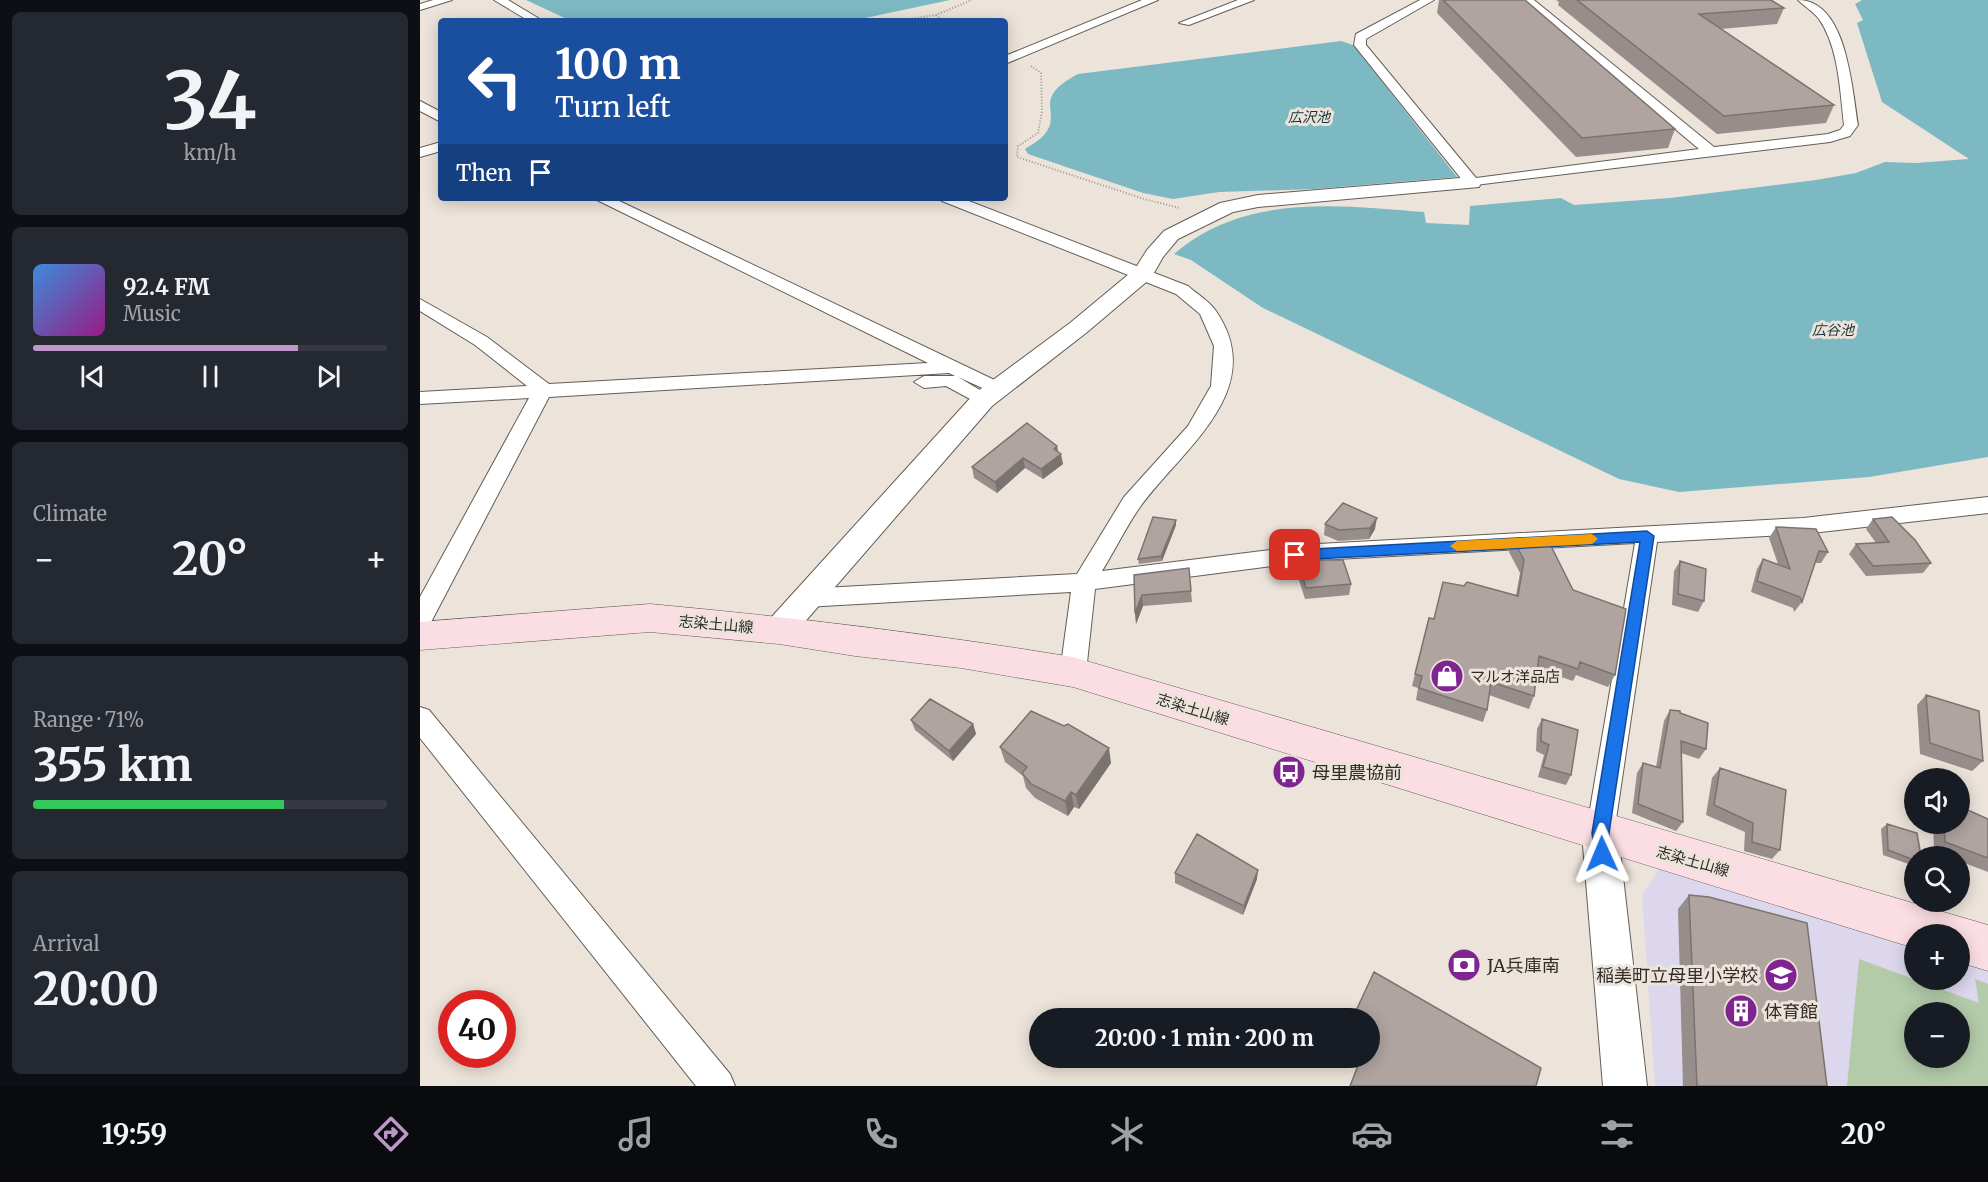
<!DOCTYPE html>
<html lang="en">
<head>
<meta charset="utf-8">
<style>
  :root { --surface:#171b24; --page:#242831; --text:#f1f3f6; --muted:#9ea1a6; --line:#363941; --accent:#be96c9 }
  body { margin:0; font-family:Merriweather,"Noto Sans JP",serif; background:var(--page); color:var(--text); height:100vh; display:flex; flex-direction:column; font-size:22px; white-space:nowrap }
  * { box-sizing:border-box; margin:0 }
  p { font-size:20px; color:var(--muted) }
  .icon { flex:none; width:33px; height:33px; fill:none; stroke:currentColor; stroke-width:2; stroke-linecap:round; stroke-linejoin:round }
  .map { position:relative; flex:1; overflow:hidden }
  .panel { display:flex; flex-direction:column; gap:12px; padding:12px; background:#0d0f14; width:420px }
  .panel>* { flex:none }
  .banner { position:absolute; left:18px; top:18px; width:570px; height:183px; border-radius:6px; box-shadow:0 3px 15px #0003; background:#1a4fa0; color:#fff; overflow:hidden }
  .fabs { position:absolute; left:1484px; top:768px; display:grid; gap:12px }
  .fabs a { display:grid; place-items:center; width:66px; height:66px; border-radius:50%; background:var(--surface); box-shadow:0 3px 15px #0003; font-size:30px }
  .speed { position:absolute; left:18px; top:990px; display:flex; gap:12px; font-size:30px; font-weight:700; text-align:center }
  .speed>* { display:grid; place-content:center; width:78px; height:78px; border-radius:50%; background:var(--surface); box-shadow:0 3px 15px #0003; line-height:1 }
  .speed .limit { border:9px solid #d22; background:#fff; color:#111 }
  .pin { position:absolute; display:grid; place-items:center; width:51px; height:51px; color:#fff; margin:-26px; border-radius:12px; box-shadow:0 3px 9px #0006 }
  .me { position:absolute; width:66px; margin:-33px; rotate:359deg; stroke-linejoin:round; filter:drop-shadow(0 0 4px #0008) }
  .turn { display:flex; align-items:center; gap:21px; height:126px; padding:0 18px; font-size:27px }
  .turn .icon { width:78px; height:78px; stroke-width:2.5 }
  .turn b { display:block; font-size:42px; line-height:51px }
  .then { display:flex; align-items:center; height:57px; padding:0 18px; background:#0003; gap:12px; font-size:22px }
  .big { font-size:45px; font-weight:700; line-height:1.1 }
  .panel .widget { flex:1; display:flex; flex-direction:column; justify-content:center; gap:9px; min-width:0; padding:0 21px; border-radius:9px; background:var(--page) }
  .panel .dial { align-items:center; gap:0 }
  .dial b { font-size:78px; line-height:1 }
  .song { display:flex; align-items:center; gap:18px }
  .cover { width:72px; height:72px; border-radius:9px; background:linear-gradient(135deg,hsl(210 70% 55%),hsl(310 70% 35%)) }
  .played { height:6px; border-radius:3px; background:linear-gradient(90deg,var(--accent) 75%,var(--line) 75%) }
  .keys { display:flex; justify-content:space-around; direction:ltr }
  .heat { display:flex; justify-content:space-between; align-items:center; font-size:33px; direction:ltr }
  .charge { height:9px; border-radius:4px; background:linear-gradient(90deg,#34c759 71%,var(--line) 0) }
  .trip { position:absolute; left:609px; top:1008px; width:351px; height:60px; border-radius:30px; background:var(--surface); box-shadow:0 3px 15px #0003; font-weight:700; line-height:60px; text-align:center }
  .tab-bar { display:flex; height:96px; justify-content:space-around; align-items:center; background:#090b0e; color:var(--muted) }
  .tab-bar .icon { width:42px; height:42px }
  .tab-bar .active { color:var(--accent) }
  .tab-bar b { font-size:27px; color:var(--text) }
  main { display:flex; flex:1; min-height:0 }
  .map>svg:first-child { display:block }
  .education { fill:#dcd7ed; fill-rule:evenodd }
  .green { fill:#b3cba9; fill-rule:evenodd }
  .water { fill:#7cb9c2 }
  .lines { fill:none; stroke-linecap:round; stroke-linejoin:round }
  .minor-casing { stroke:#655d56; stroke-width:2 }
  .tertiary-casing { stroke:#655d56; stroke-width:2 }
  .secondary-casing { stroke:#655d56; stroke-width:1 }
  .path { stroke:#9f9992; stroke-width:2; stroke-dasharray:1 2; stroke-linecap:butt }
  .minor { fill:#fff; fill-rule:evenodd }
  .tertiary { fill:#fff; fill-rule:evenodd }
  .secondary { fill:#fbdee3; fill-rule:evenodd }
  .wall { fill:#978d8a }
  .shaded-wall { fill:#7b7370 }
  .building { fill:#b0a4a0; stroke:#7b7370; stroke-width:1.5 }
  .route { fill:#1a73e8; stroke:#114b97; stroke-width:1.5 }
  .slow { fill:#f59e0b }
  .labels { text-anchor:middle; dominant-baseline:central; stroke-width:6; stroke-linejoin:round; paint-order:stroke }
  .far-water-label { font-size:14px; font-style:italic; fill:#153439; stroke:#ece3da }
  .street-label { font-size:15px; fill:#2f2c29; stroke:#ece3da }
  .poi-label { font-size:15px; fill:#2f2c29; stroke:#ece3da; text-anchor:start }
  .near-poi-label { font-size:18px; fill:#2f2c29; stroke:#ece3da; text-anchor:start }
</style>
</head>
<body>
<main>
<section class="panel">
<div class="widget dial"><b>34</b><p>km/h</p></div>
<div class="widget">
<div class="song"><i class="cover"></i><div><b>92.4 FM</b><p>Music</p></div></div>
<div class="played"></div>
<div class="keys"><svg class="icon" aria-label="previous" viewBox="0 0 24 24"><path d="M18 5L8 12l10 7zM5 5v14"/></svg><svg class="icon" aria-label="pause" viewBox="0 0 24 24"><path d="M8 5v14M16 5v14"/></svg><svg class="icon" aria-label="next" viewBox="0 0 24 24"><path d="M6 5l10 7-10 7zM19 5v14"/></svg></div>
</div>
<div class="widget"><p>Climate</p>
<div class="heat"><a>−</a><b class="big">20°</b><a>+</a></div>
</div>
<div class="widget"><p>Range · 71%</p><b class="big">355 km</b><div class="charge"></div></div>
<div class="widget"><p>Arrival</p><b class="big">20:00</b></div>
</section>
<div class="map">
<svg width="1568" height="1086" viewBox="0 0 1568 1086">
  <rect width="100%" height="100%" fill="#ece3da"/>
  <!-- education -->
  <path class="education" d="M 1244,861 L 1494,945 L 1494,980 L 1539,980 L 1539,960 L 1568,970 L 1568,1086 L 1235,1086 L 1222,895 ZM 1494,1012 L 1539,1012 L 1539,1058 L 1494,1058 Z"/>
  <!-- green -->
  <path class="green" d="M 1439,959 L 1559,1003 L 1555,979 L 1568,984 L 1568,1086 L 1427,1086 ZM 1494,1012 L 1539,1012 L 1539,1058 L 1494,1058 Z"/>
  <!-- water -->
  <path class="water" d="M 106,0 L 530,0 L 431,21 L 151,21 Z
    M 1442,0 L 1568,0 L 1568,457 L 1449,477 L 1259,492 L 1199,479 L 843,308 L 771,260 L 754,254 C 825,193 918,205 1004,212 L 1006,223 L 1049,225 L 1050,206 L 1141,198 L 1154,205 L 1250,198 L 1396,180 L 1436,173 L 1465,162 L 1496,163 L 1549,159 L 1462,102 L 1437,23 L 1443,20 L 1435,4 Z
    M 921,41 L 933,45 L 1037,177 L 894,189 L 799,192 L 753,199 L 723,193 L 608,154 L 605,149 C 611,145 620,140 624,135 C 644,112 609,100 658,74 Z"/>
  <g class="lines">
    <!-- minor casing -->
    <g class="minor-casing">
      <path id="minor" d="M 13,0 L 32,0 L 0,10 L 0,4 Z
        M 74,0 L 88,0 L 123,21 L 109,21 Z
        M 722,0 L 738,0 L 585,64 L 585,56 Z
        M 818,0 L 834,0 L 769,25 L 759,23 Z
        M 1000,0 L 1014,0 L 946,39 L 946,45 L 1056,178 L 1279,149 L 1101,0 L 1114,0 L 1294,147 L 1408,134 L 1420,130 L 1424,125 C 1420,91 1419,48 1399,19 C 1393,11 1385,7 1378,0 C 1427,0 1432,89 1438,125 L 1430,136 L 1410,142 L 1047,186 L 934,45 L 936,34 Z
        M 0,101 L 21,112 L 21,122 L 0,111 Z
        M 21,142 L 21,151 L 0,157 L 0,148 Z
        M 173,198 L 193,198 L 585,385 L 588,389 L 585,393 L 578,395 L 538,377 L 570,396 L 573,400 L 570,404 L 563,406 L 526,386 L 504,388 L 494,382 L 504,376 L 535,376 L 529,373 L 129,397 L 9,626 L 0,628 L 0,597 L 109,398 L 0,404 L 0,392 L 107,386 L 55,345 L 0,311 L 0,299 L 67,337 L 129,384 L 508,363 Z
        M 519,198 L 541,198 L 768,286 C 777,294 789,301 796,311 C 850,390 761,450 720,507 C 706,527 695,550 682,571 L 898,544 L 1383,518 L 1568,497 L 1568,513 L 1383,534 L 1237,542 L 1194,833 L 1190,842 L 1180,846 L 1170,842 L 1166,833 L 1215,543 L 898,560 L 675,589 L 666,672 L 662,679 L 653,682 L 644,679 L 640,672 L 651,592 L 385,607 L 377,604 L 373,598 L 377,592 L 385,589 L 657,574 L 704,497 L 768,426 L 791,386 L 794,346 L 780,314 L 756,294 L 522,201 Z
        M 0,707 L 9,710 L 310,1074 L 315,1086 L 276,1086 L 0,738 Z"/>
    </g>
    <!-- tertiary casing -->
    <g class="tertiary-casing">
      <path id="tertiary" d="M 1052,177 L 1059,179 L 1061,183 L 1059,187 L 838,207 L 813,212 L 758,239 L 743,257 L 731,278 L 666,333 L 572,406 L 370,639 L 359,642 L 348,639 L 344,630 L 348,621 L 554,394 L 650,323 L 715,269 L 727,250 L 744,231 L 800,203 L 838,195 Z
        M 1180,816 L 1193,821 L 1198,833 L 1227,1086 L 1183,1086 L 1162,833 L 1167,821 Z"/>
    </g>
    <!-- secondary casing -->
    <g class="secondary-casing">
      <path id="secondary" d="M 230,604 C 372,617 513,634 653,657 L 1568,925 L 1568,971 L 1539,962 L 1539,934 L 1494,934 L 1494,948 L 653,687 L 541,668 L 435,656 L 359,644 L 230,632 L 0,650 L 0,622 Z"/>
    </g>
    <!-- path -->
    <path class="path" d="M 516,15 L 523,21
      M 477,21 L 516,15 L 552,0
      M 611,66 L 621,73 L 622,111 L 618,133 L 598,146 L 597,157 L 724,199 L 760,208"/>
    <!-- minor -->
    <use href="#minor" class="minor"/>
    <!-- tertiary -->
    <use href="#tertiary" class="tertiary"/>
    <!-- secondary -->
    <use href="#secondary" class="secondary"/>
  </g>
  <!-- wall -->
  <path class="wall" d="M 1019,0 L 1105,0 L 1255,129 L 1248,148 L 1156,157 L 1017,13 Z
    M 1136,0 L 1351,0 L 1364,8 L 1357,24 L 1301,29 L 1414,105 L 1406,123 L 1297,134 L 1138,5 L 1139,2 Z
    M 637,446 L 638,451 L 643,464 L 623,479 L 605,468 L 577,493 L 554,478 L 552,467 Z
    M 923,503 L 955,529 L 949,539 L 918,541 L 904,535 L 905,524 Z
    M 1453,519 L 1511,563 L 1503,573 L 1446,576 L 1429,554 L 1436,544 L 1456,543 L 1446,529 Z
    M 756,525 L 742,561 L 719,564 L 718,559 Z
    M 1356,527 L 1408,552 L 1401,563 L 1395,563 L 1382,602 L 1374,612 L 1373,608 L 1331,592 L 1337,569 L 1343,559 L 1358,564 L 1349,538 Z
    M 1093,539 L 1195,675 L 1188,687 L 1156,675 L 1153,681 L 1117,669 L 1114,696 L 1109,709 L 1069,695 L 1067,710 L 1063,722 L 996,700 L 998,688 L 992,686 L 1009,618 L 1014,619 L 1096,595 L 1100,573 L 1089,552 Z
    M 892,560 L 931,584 L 929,595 L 885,599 L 878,577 L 879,566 L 892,563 Z
    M 1260,561 L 1284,601 L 1278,612 L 1252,605 L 1254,571 Z
    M 714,575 L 771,591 L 772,602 L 723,606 L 716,624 Z
    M 1506,695 L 1563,761 L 1552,771 L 1500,754 L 1497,705 Z
    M 1250,710 L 1260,713 L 1286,749 L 1279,759 L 1261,753 L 1263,822 L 1256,831 L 1212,813 L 1217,773 L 1223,763 L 1236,767 L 1244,721 Z
    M 1122,719 L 1151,775 L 1146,785 L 1118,777 L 1124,755 L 1116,751 L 1117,729 Z
    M 491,720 L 553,724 L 556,734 L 533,761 L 495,730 Z
    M 580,747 L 691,763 L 659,809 L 654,807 L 648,816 L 615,798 L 606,788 L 603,776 L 585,762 Z
    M 1300,768 L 1360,850 L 1352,859 L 1324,851 L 1325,832 L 1286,815 L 1292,778 Z
    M 1568,819 L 1568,872 L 1539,861 L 1539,856 L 1528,856 L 1514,851 L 1513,824 L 1539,824 Z
    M 1467,824 L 1494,856 L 1494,866 L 1463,855 L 1461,829 Z
    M 755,873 L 837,879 L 823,915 L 755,883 Z
    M 1269,895 L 1407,1086 L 1263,1086 L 1258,909 Z
    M 954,972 L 1121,1068 L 1116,1086 L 930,1086 L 940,1058 L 950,1058 L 950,1018 L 933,1018 Z"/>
  <!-- shaded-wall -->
  <path class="shaded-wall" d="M 637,446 L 638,456 L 641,454 L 643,464 L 623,479 L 621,469 Z
    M 603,458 L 605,468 L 577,493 L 575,482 Z
    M 957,518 L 955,529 L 949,539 L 950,528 Z
    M 756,520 L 756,525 L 742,561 L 741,556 Z
    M 722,595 L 723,606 L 716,624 L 715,613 Z
    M 553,724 L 556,734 L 533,761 L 529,751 Z
    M 689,748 L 691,763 L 659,809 L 656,795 Z
    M 651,792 L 654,807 L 648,816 L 645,801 Z
    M 838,870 L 837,879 L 823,915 L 824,906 Z"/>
  <!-- building -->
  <path class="building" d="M 1023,0 L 1105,0 L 1255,129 L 1162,138 Z
    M 1157,0 L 1351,0 L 1364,8 L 1279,14 L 1414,105 L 1304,116 Z
    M 607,423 L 637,446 L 634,449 L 641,454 L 621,469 L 603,458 L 575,482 L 552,467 Z
    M 923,503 L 957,518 L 950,528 L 919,530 L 905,524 Z
    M 733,517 L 756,520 L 741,556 L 718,559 Z
    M 1472,517 L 1495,540 L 1511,563 L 1453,566 L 1436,544 L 1469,542 L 1453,519 Z
    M 1356,527 L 1396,529 L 1408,552 L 1399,551 L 1382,602 L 1380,597 L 1337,581 L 1343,559 L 1370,569 Z
    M 1127,538 L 1153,590 L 1206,609 L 1195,675 L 1160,662 L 1158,669 L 1119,656 L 1114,696 L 1071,682 L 1067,710 L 999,688 L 1002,676 L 995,674 L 1009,618 L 1014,619 L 1023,582 L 1044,586 L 1047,582 L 1098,596 L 1104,560 L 1093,539 Z
    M 892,560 L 923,560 L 931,584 L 886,588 L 879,566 L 892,563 Z
    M 1260,561 L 1286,569 L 1284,601 L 1258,594 Z
    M 769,568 L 771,591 L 722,595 L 715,613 L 714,575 Z
    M 1506,695 L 1559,711 L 1563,761 L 1510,743 Z
    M 510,699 L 553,724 L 529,751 L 491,720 Z
    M 1250,710 L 1260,711 L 1260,713 L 1288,723 L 1286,749 L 1261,741 L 1263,822 L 1218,804 L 1223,763 L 1240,768 Z
    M 611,711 L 644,726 L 648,724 L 689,748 L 656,795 L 651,792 L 645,801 L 611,784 L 602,773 L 607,767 L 580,747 Z
    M 1122,719 L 1158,730 L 1151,775 L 1123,767 L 1129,745 L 1121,741 Z
    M 1300,768 L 1366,790 L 1360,850 L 1332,842 L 1333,823 L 1294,805 Z
    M 1539,806 L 1568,819 L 1568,858 L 1525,842 L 1524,824 L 1539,824 Z
    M 1467,824 L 1497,833 L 1501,856 L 1494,856 L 1494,860 L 1468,850 Z
    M 777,834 L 838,870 L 824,906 L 755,873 Z
    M 1269,895 L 1289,897 L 1387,923 L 1407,1086 L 1277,1086 Z
    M 954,972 L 1121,1068 L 1116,1086 L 930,1086 L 941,1058 L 950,1058 L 950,1033 L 952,1027 L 950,1025 L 950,1018 L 939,1018 L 934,1015 Z"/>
  <!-- route -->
  <path class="route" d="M 1227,531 L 1234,536 L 1189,833 L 1191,854 L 1189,860 L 1182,862 L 1176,860 L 1172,833 L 1220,542 L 875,560 L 868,555 L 875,550 Z"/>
  <!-- slow -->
  <path class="slow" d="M 1172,534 L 1178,539 L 1172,544 L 1037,551 L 1030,546 L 1037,541 Z"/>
  <!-- icons -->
  <defs>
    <g id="shop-disc" transform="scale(1.725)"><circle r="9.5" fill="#7f2491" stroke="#ece3da"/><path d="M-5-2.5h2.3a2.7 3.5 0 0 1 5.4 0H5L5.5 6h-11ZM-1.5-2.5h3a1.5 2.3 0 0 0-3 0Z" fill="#fff"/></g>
    <g id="bus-disc" transform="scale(1.725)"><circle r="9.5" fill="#7f2491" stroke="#ece3da"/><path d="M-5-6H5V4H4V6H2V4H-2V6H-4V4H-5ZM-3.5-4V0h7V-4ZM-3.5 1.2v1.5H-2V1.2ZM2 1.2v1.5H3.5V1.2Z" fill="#fff"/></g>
    <g id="bank-disc" transform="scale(1.725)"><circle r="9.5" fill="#7f2491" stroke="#ece3da"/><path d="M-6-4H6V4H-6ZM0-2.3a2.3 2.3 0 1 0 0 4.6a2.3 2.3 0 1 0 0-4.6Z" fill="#fff"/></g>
    <g id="school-disc" transform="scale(1.725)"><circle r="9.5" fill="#7f2491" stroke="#ece3da"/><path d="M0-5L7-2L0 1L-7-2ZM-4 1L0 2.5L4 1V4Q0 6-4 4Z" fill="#fff"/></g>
    <g id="building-disc" transform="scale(1.725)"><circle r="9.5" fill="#7f2491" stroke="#ece3da"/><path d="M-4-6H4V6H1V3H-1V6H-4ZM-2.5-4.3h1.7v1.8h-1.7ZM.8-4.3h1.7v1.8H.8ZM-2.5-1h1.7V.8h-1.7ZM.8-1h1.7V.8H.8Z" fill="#fff"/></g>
  </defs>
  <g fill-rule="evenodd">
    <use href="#shop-disc" x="1027" y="676"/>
    <use href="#bus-disc" x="869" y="772"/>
    <use href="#bank-disc" x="1044" y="965"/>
    <use href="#school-disc" x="1361" y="975"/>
    <use href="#building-disc" x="1321" y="1011"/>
  </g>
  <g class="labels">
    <!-- far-water labels -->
    <g class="far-water-label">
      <text x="889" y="117">広沢池</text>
      <text x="1413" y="330">広谷池</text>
    </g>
    <!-- street labels -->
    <g class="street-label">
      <text transform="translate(296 624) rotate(5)">志染土山線</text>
      <text transform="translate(773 709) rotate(17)">志染土山線</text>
      <text transform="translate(1273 861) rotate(16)">志染土山線</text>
    </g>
    <!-- poi labels -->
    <g class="poi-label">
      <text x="1050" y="676">マルオ洋品店</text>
    </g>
    <!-- near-poi labels -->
    <g class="near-poi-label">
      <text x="892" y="772">母里農協前</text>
      <text x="1067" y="965">JA兵庫南</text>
      <text x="1338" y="975" text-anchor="end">稲美町立母里小学校</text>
      <text x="1344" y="1011">体育館</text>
    </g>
  </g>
</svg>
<div class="fabs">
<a><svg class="icon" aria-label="sound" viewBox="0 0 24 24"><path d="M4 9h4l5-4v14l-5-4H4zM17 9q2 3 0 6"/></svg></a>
<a><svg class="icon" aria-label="search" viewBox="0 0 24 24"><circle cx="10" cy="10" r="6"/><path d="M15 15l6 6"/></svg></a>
<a>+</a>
<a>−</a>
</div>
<div class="speed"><div class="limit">40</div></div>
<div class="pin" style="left:875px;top:555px;background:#d93025"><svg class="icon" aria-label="arrive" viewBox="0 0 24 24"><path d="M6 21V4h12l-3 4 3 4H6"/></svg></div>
<svg class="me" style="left:1182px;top:854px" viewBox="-20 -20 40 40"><path d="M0-17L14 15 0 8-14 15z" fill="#1a73e8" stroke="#fff" stroke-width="4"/></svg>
<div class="trip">20:00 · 1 min · 200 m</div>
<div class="banner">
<div class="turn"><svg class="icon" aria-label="left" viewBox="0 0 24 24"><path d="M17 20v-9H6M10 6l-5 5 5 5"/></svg><div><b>100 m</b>Turn left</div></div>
<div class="then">Then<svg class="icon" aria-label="arrive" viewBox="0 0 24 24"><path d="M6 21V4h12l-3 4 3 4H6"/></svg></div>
</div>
</div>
</main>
<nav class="tab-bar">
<b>19:59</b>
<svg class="icon active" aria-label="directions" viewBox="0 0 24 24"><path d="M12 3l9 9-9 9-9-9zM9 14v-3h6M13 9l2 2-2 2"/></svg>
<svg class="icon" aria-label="music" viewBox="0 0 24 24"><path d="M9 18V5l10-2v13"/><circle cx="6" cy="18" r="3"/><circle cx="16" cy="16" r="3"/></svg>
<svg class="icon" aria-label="phone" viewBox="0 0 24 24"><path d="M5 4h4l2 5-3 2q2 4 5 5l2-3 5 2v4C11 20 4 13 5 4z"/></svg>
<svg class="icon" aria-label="climate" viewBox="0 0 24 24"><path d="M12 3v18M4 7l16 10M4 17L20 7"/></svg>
<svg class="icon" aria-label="car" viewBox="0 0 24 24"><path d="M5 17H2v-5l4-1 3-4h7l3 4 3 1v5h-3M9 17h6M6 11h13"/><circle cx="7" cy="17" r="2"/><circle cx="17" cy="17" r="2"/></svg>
<svg class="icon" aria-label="filters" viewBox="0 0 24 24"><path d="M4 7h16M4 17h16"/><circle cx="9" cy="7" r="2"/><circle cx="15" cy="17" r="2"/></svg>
<b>20°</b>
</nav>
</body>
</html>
